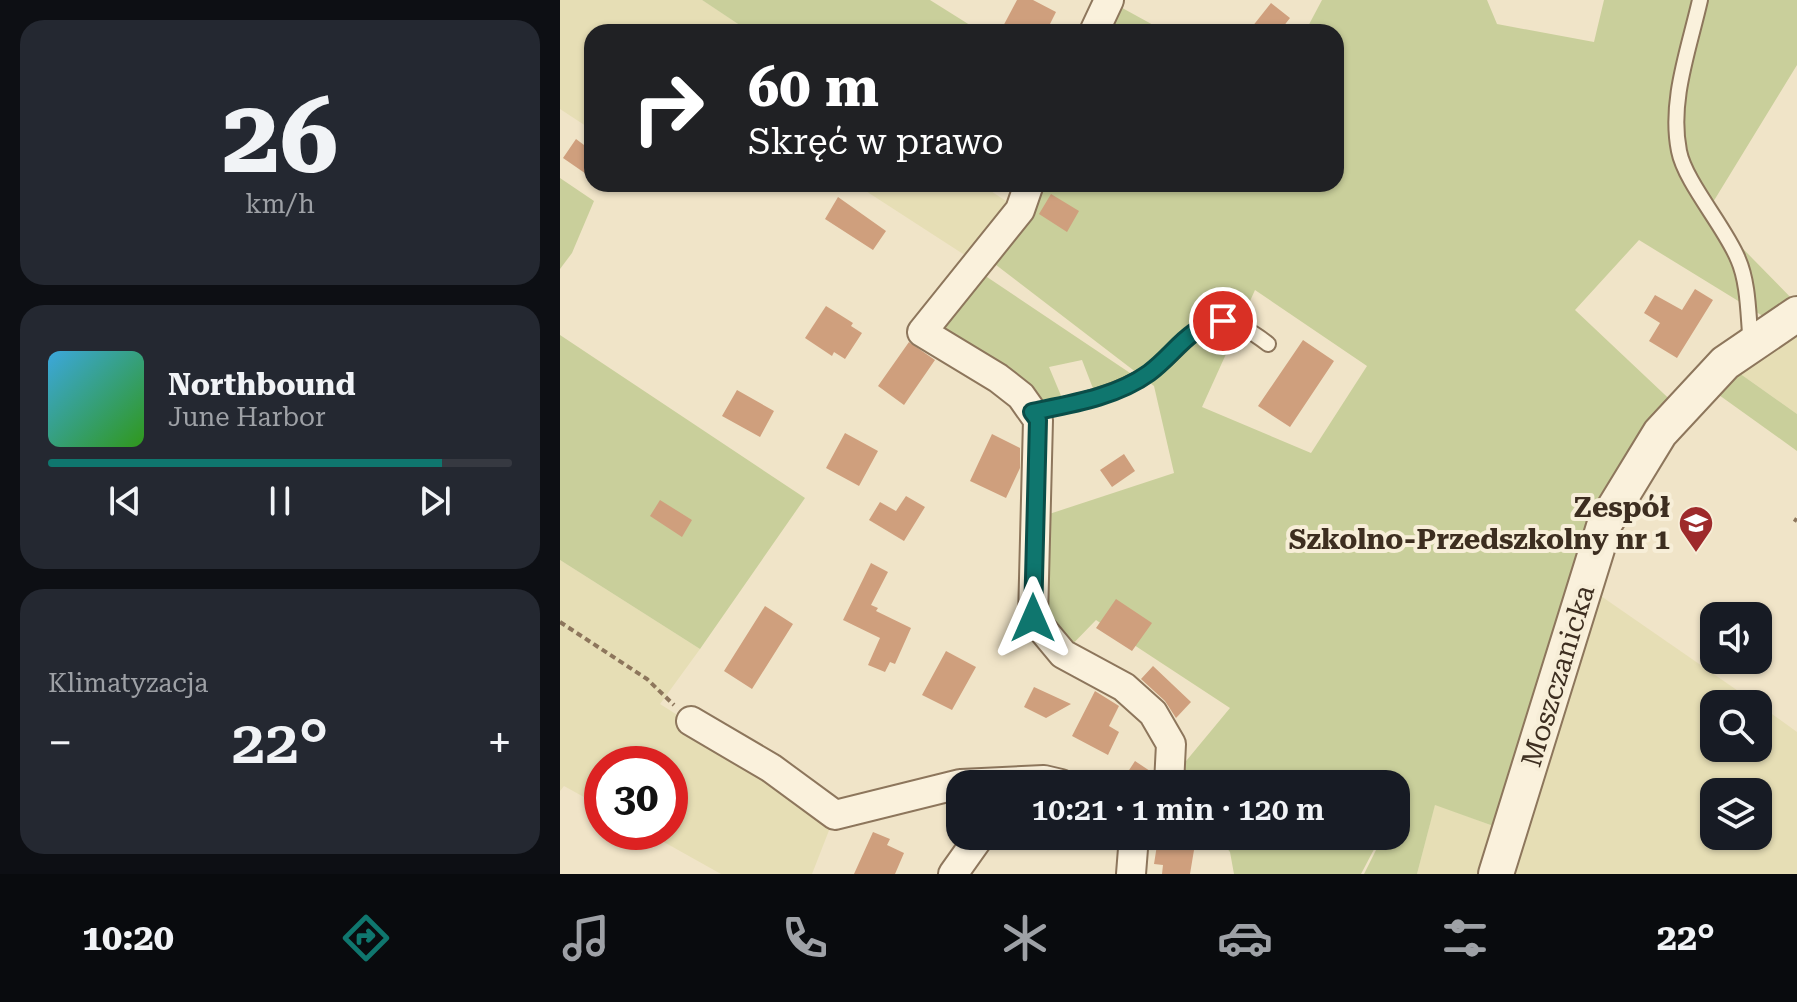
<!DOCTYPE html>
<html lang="pl">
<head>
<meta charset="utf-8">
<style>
  :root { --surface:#171b24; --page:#242831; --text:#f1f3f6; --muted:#9ea1a6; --line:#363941; --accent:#0f766e }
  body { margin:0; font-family:"Roboto Serif",serif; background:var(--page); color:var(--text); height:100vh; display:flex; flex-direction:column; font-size:30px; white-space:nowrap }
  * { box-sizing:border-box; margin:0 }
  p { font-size:26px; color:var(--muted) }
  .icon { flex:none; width:44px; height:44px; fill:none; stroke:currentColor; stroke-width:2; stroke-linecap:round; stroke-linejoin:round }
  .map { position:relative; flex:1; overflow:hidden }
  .side { display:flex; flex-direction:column; gap:20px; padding:20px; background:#0d0f14; width:560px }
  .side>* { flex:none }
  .top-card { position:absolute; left:24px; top:24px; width:760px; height:168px; border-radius:24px; box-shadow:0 2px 6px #0004; background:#202124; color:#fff; overflow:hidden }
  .tools { position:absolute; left:1140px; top:602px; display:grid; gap:16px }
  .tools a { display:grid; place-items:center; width:72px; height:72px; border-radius:16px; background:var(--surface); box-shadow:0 2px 6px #0004; font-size:40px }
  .speed { position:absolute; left:24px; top:746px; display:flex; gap:16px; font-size:40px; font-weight:700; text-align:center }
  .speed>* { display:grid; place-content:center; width:104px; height:104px; border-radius:50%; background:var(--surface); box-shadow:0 2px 6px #0004; line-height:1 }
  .speed .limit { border:12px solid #d22; background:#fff; color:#111 }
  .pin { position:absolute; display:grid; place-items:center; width:68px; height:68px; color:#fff; margin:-34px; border:4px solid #fff; border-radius:50%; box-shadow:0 2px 8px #0007 }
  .me { position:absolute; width:88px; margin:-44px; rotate:0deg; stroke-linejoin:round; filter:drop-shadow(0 0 6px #0008) }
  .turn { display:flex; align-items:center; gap:28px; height:168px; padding:0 32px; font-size:36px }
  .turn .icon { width:104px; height:104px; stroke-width:2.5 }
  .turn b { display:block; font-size:56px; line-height:68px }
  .big { font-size:60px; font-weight:600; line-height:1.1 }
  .side .tile { flex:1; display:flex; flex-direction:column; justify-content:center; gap:12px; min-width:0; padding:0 28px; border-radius:24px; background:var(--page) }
  .side .dial { align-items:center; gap:0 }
  .dial b { font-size:104px; line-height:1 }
  .song { display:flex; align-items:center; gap:24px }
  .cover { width:96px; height:96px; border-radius:12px; background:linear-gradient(135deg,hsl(200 70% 55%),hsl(110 70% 35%)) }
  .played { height:8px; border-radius:4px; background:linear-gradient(90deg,var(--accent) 85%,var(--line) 85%) }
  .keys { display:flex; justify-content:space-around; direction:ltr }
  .heat { display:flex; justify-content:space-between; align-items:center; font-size:44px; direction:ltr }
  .trip { position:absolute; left:386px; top:770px; width:464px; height:80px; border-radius:24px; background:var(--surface); box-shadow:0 2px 6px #0004; font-weight:600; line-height:80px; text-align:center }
  .tabs { display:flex; height:128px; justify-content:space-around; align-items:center; background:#090b0e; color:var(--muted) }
  .tabs .icon { width:56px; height:56px }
  .tabs .selected { color:var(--accent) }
  .tabs b { font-size:36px; color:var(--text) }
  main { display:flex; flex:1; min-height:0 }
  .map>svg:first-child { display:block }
  .farmland { fill:#e6deb5; fill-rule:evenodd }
  .green { fill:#c9cf9b; fill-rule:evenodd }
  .building { fill:#cf9f7d }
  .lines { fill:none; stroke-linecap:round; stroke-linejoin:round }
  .service-casing { stroke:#8d765c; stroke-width:18 }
  .minor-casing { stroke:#8d765c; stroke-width:32 }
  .tertiary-casing { stroke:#8d765c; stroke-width:38 }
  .path { stroke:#8d765c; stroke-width:4; stroke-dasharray:6 4; stroke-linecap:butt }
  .service { stroke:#faf1dc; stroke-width:14 }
  .minor { stroke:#faf1dc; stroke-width:28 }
  .tertiary { stroke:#faf1dc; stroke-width:34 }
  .route-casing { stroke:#0a4d48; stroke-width:20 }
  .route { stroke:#0f766e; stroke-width:14 }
  .labels { text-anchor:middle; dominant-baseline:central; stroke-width:8; stroke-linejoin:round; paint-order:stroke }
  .poi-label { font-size:28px; font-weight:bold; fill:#3d2e20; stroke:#f7eed8; text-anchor:end }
  .street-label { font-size:28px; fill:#3d2e20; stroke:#f7eed8 }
</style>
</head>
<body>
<main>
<section class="side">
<div class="tile dial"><b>26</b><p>km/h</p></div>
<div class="tile">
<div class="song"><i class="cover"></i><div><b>Northbound</b><p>June Harbor</p></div></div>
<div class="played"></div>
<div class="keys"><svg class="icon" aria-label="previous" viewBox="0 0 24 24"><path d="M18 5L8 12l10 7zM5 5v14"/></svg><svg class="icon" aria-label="pause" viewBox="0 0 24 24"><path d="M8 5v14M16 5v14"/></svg><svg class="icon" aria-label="next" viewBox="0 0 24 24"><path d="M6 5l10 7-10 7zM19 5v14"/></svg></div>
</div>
<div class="tile"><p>Klimatyzacja</p>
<div class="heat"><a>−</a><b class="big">22°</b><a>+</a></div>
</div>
</section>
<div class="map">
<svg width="1237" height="874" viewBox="0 0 1237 874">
  <rect width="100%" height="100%" fill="#f0e4c8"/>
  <!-- farmland -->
  <path class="farmland" d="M 0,0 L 142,0 L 190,32 L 32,32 L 32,130 L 0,109 Z
    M 295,184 L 420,184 L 460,210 L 417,263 Z
    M 1237,314 L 1237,414 L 1165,363 Z
    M 0,560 L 140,649 L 100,704 L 275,815 L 252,874 L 161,874 L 86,832 L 110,832 L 110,764 L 42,764 L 42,807 L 4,786 L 0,791 Z
    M 1025,585 L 1197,704 L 1154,704 L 1154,748 L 1198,748 L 1198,704 L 1237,732 L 1237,874 L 857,874 L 875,804 L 949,832 ZM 1154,792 L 1198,792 L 1198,836 L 1154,836 Z"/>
  <!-- green -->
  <path class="green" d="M 142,0 L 370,0 L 421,32 L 190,32 Z
    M 762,0 L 927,0 L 937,24 L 1034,42 L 1044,0 L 1237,0 L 1237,65 L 1147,212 L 1237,304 L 1219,326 L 1079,240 L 1015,310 L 1121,410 L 1045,523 L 950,832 L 875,805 L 857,874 L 804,874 L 823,836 L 836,836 L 836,784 L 617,784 L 612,778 L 670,708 L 536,620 L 503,654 L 473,618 L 474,519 L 614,473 L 594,386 L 423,255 L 469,184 L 776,184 L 776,32 L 745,32 ZM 695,290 L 807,366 L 751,453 L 642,407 Z
    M 555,4 L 606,32 L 539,32 Z
    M 0,178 L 34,201 L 12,253 L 0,269 Z
    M 421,273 L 576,377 L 534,391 L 522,360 L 489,367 L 502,398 L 476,404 L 377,331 Z
    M 0,335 L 245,498 L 140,649 L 0,560 Z
    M 1165,363 L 1237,414 L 1237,451 L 1145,385 Z
    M 657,836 L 821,836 L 801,874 L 674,874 L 670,852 Z"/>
  <!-- building -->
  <path class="building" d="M 457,0 L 473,0 L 496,12 L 486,32 L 440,32 Z
    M 711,3 L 730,18 L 719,32 L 688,32 Z
    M 16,139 L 32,151 L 32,178 L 3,158 Z
    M 491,194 L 519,211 L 507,232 L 479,214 Z
    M 278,197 L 326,231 L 313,250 L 265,219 Z
    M 1135,289 L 1153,300 L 1117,358 L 1089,341 L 1100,323 L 1084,313 L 1095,295 L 1122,310 Z
    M 266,306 L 293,323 L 291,326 L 302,333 L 285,359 L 274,352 L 272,356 L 245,338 Z
    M 743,340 L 774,361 L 730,427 L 698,406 Z
    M 349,342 L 375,360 L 344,405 L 318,386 Z
    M 177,390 L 214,411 L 200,437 L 162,416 Z
    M 285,433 L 318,451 L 299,486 L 266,468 Z
    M 432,434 L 460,448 L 460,468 L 446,498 L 410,481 Z
    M 564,454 L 575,471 L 552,487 L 540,470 Z
    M 346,496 L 365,507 L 344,541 L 309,520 L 320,502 L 336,511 Z
    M 100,500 L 132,520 L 122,537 L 90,516 Z
    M 311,563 L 328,572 L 311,605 L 318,608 L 316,611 L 351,628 L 335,664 L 330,662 L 325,672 L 308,665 L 320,638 L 283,620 Z
    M 556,599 L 592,623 L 572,651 L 536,628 Z
    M 205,606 L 233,624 L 192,689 L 164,671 Z
    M 386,651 L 416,667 L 392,710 L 362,695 Z
    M 593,666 L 631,702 L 616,718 L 605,701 L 581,679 Z
    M 474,687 L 511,704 L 486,718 L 464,707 Z
    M 535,691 L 559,706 L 549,726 L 559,732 L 548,755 L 512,736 Z
    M 575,761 L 593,773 L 592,784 L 560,784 Z
    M 313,832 L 330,839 L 327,845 L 344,853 L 335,874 L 294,874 Z
    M 597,845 L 634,850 L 630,874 L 602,874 L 603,865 L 594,864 Z"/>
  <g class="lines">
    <!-- service casing -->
    <g class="service-casing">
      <path id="service" d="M 1140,0 C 1129,49 1109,101 1119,151 C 1125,182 1165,227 1178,259 C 1189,284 1188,317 1191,344
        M 472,412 C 511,404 550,396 584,376 C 636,345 639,290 708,344"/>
    </g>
    <!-- minor casing -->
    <g class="minor-casing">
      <path id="minor" d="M 534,32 L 549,0
        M 469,184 L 460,210 L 362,332 L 438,378 L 461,396 L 478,420 L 473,618 L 503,654 L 564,687 L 593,713 L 611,744 L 609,784
        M 131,721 L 211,768 L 275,815 L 400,784
        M 401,784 L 484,780 L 501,784
        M 393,874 L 420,836
        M 571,874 L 574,836"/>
    </g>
    <!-- tertiary casing -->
    <g class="tertiary-casing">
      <path id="tertiary" d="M 936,874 L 1045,523 L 1100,433 L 1165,363 L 1237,314"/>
    </g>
    <!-- path -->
    <path class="path" d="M 1234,519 L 1237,521
      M 0,622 L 87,679 L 114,705"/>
    <!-- service -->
    <use href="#service" class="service"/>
    <!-- minor -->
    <use href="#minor" class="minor"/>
    <!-- tertiary -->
    <use href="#tertiary" class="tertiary"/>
  </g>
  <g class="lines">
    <!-- route casing -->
    <g class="route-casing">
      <path id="route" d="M 473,618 L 478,420 L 472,412 C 511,404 556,397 589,373 C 616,353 627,327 663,321"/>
    </g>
    <!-- route -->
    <use href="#route" class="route"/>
  </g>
  <!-- icons -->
  <defs>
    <g id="school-pin" transform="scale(1.8)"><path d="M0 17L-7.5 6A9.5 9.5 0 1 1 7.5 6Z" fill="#9e2a2b" stroke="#f7eed8"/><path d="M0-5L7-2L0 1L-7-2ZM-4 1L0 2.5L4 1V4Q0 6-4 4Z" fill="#fff"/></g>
  </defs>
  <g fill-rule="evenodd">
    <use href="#school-pin" x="1136" y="523"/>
  </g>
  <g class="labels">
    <!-- poi labels -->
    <g class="poi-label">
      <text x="1110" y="507">Zespół<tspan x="1110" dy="32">Szkolno-Przedszkolny nr 1</tspan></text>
    </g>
    <!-- street labels -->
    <g class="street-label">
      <text transform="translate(998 676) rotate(-73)">Moszczanicka</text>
    </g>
  </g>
</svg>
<div class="tools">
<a><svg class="icon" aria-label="sound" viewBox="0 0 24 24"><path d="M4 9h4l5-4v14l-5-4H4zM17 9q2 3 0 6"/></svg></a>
<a><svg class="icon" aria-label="search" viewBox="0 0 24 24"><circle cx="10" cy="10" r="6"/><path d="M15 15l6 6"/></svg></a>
<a><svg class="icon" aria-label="layers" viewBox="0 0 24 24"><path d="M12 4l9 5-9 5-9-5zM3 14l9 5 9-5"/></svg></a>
</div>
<div class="speed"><div class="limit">30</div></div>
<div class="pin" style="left:663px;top:321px;background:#d93025"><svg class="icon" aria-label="arrive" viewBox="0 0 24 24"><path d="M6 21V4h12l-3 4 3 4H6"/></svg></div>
<svg class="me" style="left:473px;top:618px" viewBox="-20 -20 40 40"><path d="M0-17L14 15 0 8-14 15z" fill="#0f766e" stroke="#fff" stroke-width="4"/></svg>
<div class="trip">10:21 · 1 min · 120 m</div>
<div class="top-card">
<div class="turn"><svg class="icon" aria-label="right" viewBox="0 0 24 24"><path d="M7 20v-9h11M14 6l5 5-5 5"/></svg><div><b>60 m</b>Skręć w prawo</div></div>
</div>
</div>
</main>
<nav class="tabs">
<b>10:20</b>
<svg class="icon selected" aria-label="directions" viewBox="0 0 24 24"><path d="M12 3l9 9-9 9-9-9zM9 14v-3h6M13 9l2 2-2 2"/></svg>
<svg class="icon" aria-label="music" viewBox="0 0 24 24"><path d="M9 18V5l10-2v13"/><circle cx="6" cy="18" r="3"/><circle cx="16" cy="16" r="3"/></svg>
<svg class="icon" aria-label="phone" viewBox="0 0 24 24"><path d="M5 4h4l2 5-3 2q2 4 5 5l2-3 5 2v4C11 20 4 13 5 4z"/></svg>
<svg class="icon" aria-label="climate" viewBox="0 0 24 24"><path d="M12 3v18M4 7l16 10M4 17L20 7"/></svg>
<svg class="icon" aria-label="car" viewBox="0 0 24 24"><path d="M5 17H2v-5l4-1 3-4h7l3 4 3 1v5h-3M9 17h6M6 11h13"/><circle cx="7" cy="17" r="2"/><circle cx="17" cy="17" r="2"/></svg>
<svg class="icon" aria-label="filters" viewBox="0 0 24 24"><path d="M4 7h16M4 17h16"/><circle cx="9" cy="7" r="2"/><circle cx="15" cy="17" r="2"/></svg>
<b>22°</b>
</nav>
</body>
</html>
